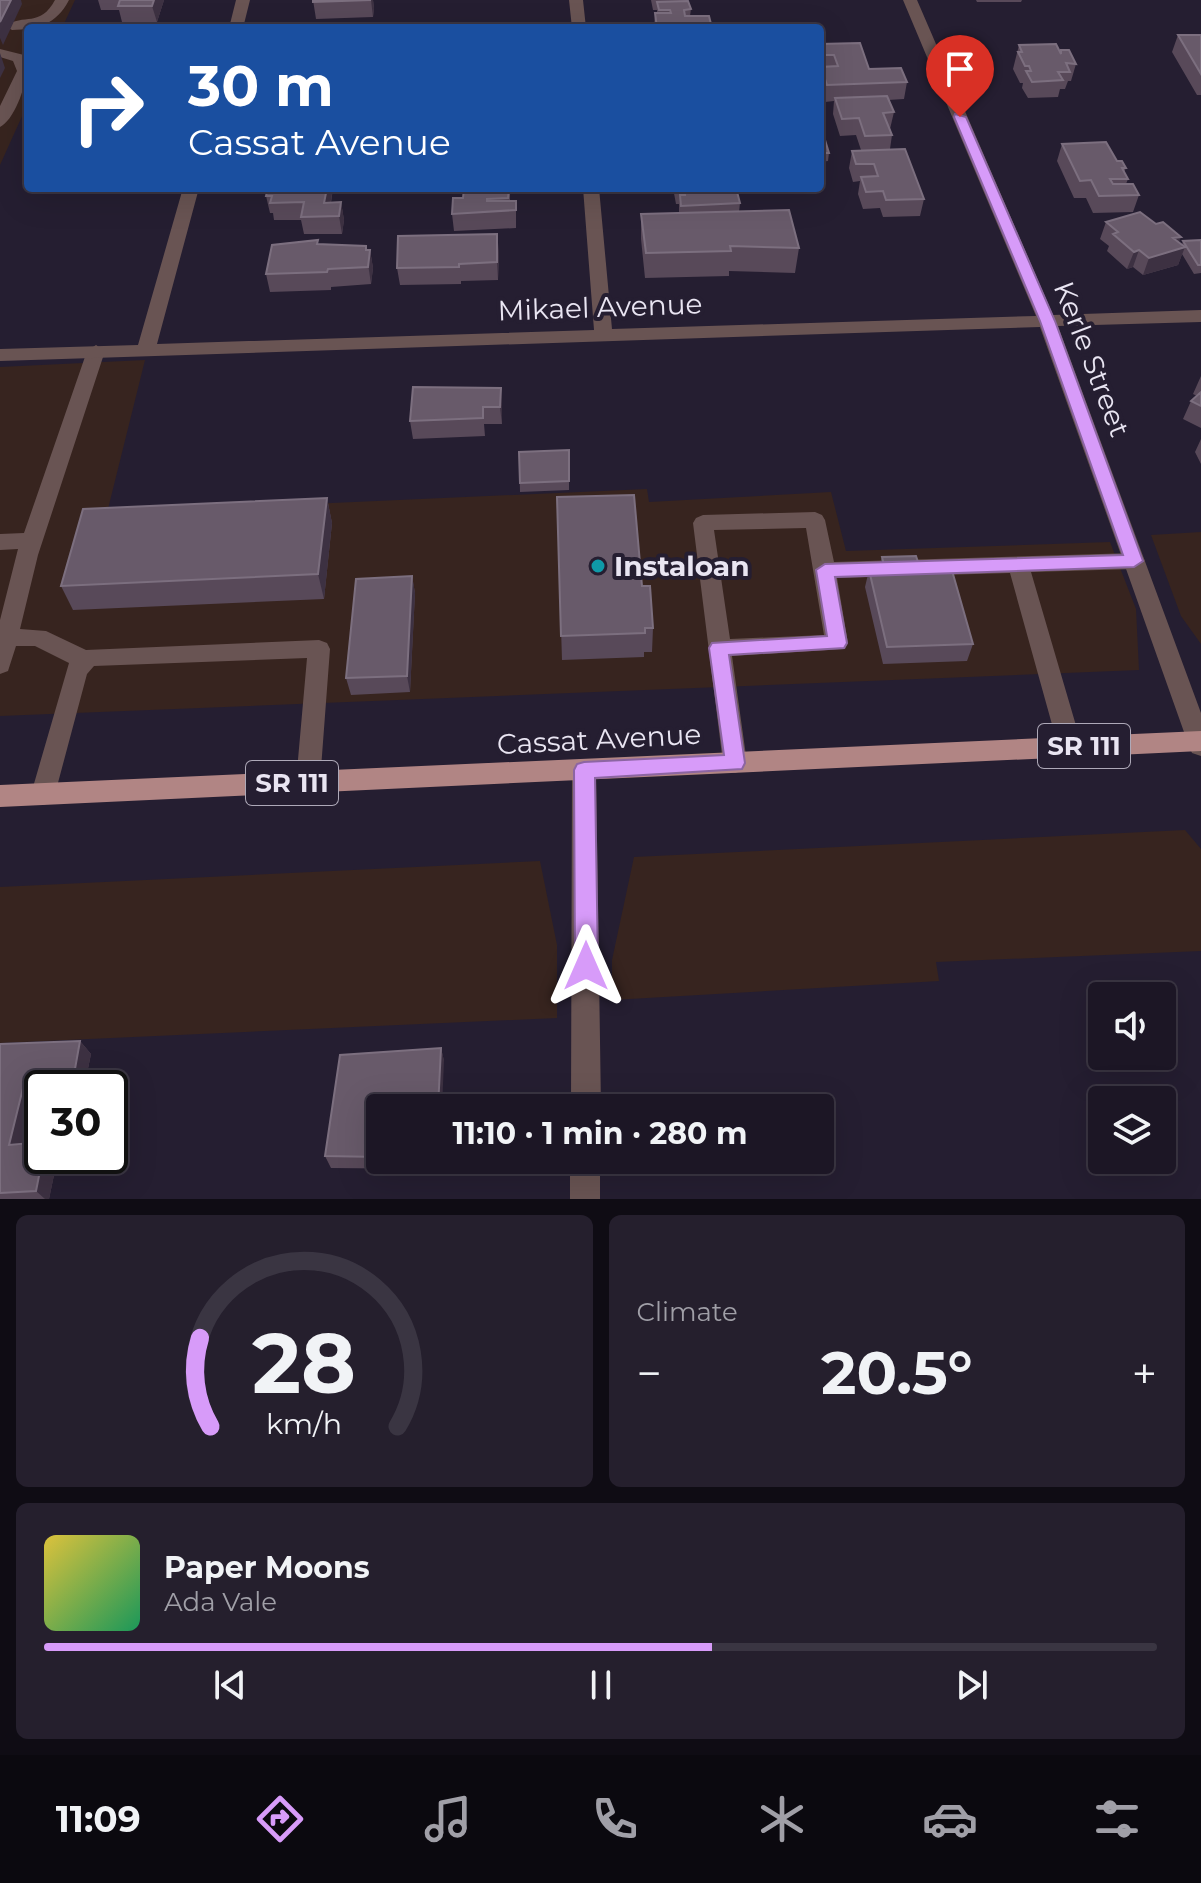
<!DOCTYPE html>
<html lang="en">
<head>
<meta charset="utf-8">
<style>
  :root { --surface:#1c1625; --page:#251f2d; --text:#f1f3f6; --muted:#a09fa7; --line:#3a3542; --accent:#d79bf9 }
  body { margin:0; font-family:Montserrat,sans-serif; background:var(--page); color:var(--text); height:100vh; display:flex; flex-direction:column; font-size:30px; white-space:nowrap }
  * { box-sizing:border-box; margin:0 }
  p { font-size:26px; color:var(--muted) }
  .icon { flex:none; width:44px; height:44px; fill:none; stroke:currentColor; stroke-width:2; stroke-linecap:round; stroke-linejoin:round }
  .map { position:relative; height:1199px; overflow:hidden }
  .details { display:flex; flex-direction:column; gap:16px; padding:16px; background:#0f0c14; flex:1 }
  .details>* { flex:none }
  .top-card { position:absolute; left:24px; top:24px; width:800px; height:168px; border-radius:8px; box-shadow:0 8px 32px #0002,0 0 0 2px var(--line); background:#1a4fa0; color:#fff; overflow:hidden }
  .controls { position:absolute; left:1088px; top:982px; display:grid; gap:16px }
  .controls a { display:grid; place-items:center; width:88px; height:88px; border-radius:8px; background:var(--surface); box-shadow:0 8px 32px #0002,0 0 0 2px var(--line); font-size:40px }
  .speed { position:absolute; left:24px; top:1070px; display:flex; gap:16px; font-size:40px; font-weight:700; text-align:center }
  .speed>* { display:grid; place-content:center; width:104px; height:104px; border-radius:50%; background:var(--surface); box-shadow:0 8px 32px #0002,0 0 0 2px var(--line); line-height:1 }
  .speed .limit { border:4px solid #111; border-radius:12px; background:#fff; color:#111 }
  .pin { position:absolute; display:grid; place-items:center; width:68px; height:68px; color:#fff; margin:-82px -34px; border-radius:50% 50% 50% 0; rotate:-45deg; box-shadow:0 0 8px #0007 }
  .pin .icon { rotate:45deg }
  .me { position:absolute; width:88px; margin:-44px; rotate:0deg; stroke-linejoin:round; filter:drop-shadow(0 0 6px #0008) }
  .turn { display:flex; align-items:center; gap:28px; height:168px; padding:0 32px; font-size:36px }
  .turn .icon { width:104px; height:104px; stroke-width:2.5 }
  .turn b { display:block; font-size:56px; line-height:68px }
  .big { font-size:60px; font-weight:700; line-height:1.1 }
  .details .tile { flex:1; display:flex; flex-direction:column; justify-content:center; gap:12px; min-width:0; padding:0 28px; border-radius:12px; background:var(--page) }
  .details .dial { align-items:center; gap:0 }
  .dial svg { height:208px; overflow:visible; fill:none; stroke:var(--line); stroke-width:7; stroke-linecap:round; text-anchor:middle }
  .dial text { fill:var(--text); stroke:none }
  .song { display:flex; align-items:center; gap:24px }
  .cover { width:96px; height:96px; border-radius:12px; background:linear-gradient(135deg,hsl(50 70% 55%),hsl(150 70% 35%)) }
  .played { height:8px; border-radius:4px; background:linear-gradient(90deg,var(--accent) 60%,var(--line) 60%) }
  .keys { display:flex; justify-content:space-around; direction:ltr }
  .heat { display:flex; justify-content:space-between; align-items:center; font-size:44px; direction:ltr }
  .details .tiles { flex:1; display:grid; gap:16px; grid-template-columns:1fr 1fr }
  .tile:last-child { grid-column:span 2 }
  .trip { position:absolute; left:366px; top:1094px; width:468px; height:80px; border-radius:8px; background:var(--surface); box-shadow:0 8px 32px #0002,0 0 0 2px var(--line); font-weight:700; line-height:80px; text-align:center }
  .menu { display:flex; height:128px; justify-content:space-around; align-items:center; background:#0b090f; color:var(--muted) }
  .menu .icon { width:56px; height:56px }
  .menu .active { color:var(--accent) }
  .menu b { font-size:36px; color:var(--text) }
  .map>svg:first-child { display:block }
  .commercial { fill:#37241f }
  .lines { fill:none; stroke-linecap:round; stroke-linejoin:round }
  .service { fill:#695453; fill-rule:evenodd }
  .minor { fill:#695453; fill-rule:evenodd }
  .primary { fill:#b18584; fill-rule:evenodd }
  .wall { fill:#584959 }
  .shaded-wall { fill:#3d3142 }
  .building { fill:#685a6a; stroke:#7c6f7f; stroke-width:2 }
  .route { fill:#d79bf9; stroke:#8c65a2; stroke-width:2 }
  .culture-dot { fill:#0f9aa8; stroke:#251e31; stroke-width:3 }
  .labels { text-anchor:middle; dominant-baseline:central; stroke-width:8; stroke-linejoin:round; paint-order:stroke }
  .shield { fill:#251e31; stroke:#aea9b8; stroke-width:2 }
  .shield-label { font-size:26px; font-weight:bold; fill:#e9e5f2 }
  .street-label { font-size:28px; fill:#e9e5f2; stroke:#251e31 }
  .poi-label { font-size:28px; font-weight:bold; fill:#e9e5f2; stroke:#251e31; text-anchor:start }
</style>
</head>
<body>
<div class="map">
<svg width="1201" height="1199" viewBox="0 0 1201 1199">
  <rect width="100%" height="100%" fill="#251e31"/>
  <!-- commercial -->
  <path class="commercial" d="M 0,0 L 75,0 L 62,28 L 28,28 L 28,103 L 0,165 Z
    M 145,360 L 107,513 L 647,489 L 649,502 L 831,492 L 846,551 L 1110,542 L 1136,609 L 1139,670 L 0,716 L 0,367 Z
    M 1201,532 L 1201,644 L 1181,616 L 1151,535 Z
    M 1185,830 L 1201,849 L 1201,951 L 936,962 L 939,981 L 612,1000 L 612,960 L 634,857 Z
    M 540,861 L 557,945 L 557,1018 L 0,1043 L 0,887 Z"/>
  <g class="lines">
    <!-- service -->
    <path class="service" d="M 55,0 L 69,0 C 56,25 38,29 12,30 L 5,26 C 24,13 40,28 55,0 Z
      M 0,49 L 24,55 C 33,71 16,120 0,127 L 0,106 L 17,71 L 13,61 L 0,57 Z
      M 96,345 L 105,351 L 38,555 L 20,629 L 46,631 L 86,650 L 319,640 L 327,643 L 330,649 L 320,782 L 317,789 L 308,793 L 299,789 L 296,782 L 307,658 L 94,666 L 87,674 L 55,794 L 52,802 L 43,805 L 34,802 L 31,794 L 69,663 L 35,646 L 16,646 L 8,671 L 0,674 L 0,620 L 18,549 L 0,550 L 0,534 L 24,533 L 87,351 Z
      M 815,512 L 822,515 L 825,520 L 834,562 L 1134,553 L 1142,555 L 1145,561 L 1142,567 L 1134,569 L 1031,572 L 1082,746 L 1079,753 L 1070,756 L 1061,753 L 1058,746 L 1010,573 L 837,578 L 848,643 L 845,649 L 732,656 L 747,763 L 744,770 L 735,773 L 726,770 L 723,763 L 693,523 L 696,518 L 703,515 ZM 806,528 L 824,635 L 730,639 L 714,530 Z"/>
    <!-- minor -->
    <path class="minor" d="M 236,0 L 250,0 L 243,28 L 229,28 Z
      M 569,0 L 583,0 L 586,28 L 572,28 Z
      M 903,0 L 917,0 L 1053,315 L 1201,310 L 1201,322 L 1058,326 L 1201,713 L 1201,756 L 1192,753 L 1189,746 L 1040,327 L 0,361 L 0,349 L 138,345 L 183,188 L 199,188 L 157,344 L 594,330 L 583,188 L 599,188 L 612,329 L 1036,316 Z
      M 584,760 L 593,763 L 596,770 L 601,1108 L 571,1108 L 572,770 L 575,763 Z
      M 570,1160 L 600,1160 L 600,1199 L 570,1199 Z"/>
    <!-- primary -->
    <path class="primary" d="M 1201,731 L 1201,751 L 0,807 L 0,785 Z"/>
  </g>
  <!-- wall -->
  <path class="wall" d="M 98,0 L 164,0 L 157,22 L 122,22 L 119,10 L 101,10 Z
    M 313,0 L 373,0 L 374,8 L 373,17 L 316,19 Z
    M 651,0 L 688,0 L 691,9 L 690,16 L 712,28 L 654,28 L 655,13 L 657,13 L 657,10 L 653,10 Z
    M 976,0 L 1022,0 L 1021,2 L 977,2 Z
    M 1178,35 L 1201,35 L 1201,95 L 1197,95 L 1172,52 Z
    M 820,44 L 869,69 L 907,82 L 904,99 L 888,100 L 894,112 L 890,129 L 892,135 L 890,149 L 924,199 L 920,216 L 883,217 L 880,208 L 863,209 L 858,194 L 860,181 L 853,182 L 849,168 L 852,151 L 861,150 L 856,135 L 840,136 L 833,114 L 834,101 L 825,102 L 820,87 Z
    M 1019,45 L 1060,52 L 1076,64 L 1071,81 L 1068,81 L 1065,89 L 1060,89 L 1058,97 L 1028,98 L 1022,88 L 1023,83 L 1020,83 L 1013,69 Z
    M 820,140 L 829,153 L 828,161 L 820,162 Z
    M 1062,144 L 1126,168 L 1124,172 L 1128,179 L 1126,184 L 1139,195 L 1133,212 L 1093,213 L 1086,198 L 1074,198 L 1057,161 Z
    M 333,188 L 331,203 L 341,202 L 344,220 L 342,234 L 304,234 L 301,220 L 274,220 L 273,213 L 270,213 L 266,196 Z
    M 510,188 L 510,201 L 516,201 L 516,228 L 454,231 L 452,214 L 463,198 Z
    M 673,188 L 736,188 L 740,203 L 739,212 L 799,248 L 795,273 L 729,271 L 729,276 L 645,278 L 641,239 L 641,214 L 679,213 L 679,204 L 676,204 Z
    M 1106,222 L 1179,243 L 1182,245 L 1183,241 L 1201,240 L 1201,273 L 1194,274 L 1182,254 L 1178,265 L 1143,275 L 1133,267 L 1127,269 L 1107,251 L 1109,246 L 1100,239 Z
    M 318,244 L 366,246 L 367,250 L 370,250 L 373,268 L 371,284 L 331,287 L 331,290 L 270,292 L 266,274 Z
    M 499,251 L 498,280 L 461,281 L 461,284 L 400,285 L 397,268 Z
    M 1201,376 L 1201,428 L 1183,419 L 1191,401 L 1197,396 L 1193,394 Z
    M 413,387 L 502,405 L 502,424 L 484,424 L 485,436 L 413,439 L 410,421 Z
    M 1201,439 L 1201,464 L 1195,452 Z
    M 569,450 L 569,490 L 520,492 L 519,452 Z
    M 557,497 L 642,586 L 653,628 L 652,652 L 644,652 L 644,657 L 562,660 Z
    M 327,498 L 332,523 L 324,599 L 73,610 L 61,586 Z
    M 882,557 L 918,562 L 973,644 L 967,661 L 883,664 L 865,587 L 869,570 L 878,570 Z
    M 412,576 L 415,593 L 410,692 L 351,695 L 346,678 Z
    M 80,1041 L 91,1054 L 84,1088 L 42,1088 L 42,1092 L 37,1092 L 25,1144 L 42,1156 L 58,1156 L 49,1199 L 0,1199 L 0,1044 Z
    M 441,1048 L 444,1061 L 380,1108 L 380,1160 L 440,1160 L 439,1169 L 331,1168 L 325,1156 Z"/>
  <!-- shaded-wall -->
  <path class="shaded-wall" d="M 11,0 L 21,0 L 22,4 L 3,45 L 0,38 L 0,22 Z
    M 154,0 L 164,0 L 157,22 L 152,6 Z
    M 371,0 L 373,0 L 374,8 L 373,17 Z
    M 0,53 L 5,68 L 0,78 Z
    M 327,188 L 333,188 L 328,217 L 324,203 Z
    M 341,202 L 344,220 L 342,234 L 339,216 Z
    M 497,234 L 499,251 L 498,280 L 497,262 Z
    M 1181,237 L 1176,250 L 1185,247 L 1178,265 L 1143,275 L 1149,258 L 1173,238 Z
    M 366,246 L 369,259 L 370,250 L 373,268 L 371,284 L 366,250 Z
    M 1139,250 L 1133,267 L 1127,269 L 1134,252 Z
    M 501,388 L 502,405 L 502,424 L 500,407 Z
    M 327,498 L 332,523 L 324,599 L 318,574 Z
    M 412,576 L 415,593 L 410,692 L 407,676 Z
    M 80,1041 L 91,1054 L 84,1088 L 79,1088 L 73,1080 Z
    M 441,1048 L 444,1061 L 442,1108 L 438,1108 Z
    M 25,1080 L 37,1092 L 21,1156 L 9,1145 Z
    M 43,1156 L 58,1156 L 49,1199 L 45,1199 L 36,1191 Z"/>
  <!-- building -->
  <path class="building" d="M 0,0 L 11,0 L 0,22 Z
    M 120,0 L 154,0 L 152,6 L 118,6 Z
    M 313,0 L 371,0 L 313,2 Z
    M 688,1 L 691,9 L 684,10 L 685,16 L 709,16 L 712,28 L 657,28 L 655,13 L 671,13 L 670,10 L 659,10 L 657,2 Z
    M 151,23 L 149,28 L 115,28 L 117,24 Z
    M 1178,35 L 1201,35 L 1201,74 Z
    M 860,43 L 869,69 L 901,68 L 907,82 L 827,85 L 821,67 L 838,66 L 834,55 L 820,55 L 820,44 Z
    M 1056,44 L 1061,54 L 1061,50 L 1069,50 L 1076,64 L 1066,63 L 1070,72 L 1058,72 L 1063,80 L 1032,82 L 1026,71 L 1031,71 L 1029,66 L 1025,66 L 1018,52 L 1022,52 L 1019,45 Z
    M 887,96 L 894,112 L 883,113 L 892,135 L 865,136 L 859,118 L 842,119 L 835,98 Z
    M 820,140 L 825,140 L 829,153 L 820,153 Z
    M 1106,142 L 1117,161 L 1122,161 L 1126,168 L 1122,168 L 1128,179 L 1110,179 L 1113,184 L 1133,184 L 1139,195 L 1099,196 L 1091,180 L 1080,181 L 1062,144 Z
    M 905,149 L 924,199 L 886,200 L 883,191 L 866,192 L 861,177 L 878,176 L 874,164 L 856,164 L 852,151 Z
    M 268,188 L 327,188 L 324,203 L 341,202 L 339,216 L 301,217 L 304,202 L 270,203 L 272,196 L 266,196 Z
    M 464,188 L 509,188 L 508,198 L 487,199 L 487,201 L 516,201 L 516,210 L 452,214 L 453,198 L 463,198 Z
    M 684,188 L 736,188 L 740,203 L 681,206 L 680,195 L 685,195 Z
    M 789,210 L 799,248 L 730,246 L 731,251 L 646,253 L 641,214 Z
    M 1140,212 L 1156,224 L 1163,222 L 1181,237 L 1173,238 L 1185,247 L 1149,258 L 1139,250 L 1134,252 L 1113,234 L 1118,232 L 1106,222 Z
    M 497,234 L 497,262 L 459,264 L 459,267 L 397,268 L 398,236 Z
    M 318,240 L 317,244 L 366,246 L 366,250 L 370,250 L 368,267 L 328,269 L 327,272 L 266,274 L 272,245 Z
    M 1201,240 L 1201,265 L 1198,265 L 1183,241 Z
    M 413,387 L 501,388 L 500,407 L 483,407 L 483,418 L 410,421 Z
    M 1201,392 L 1201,406 L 1191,401 Z
    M 569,450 L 569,481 L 520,483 L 519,452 Z
    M 634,495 L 642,586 L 650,586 L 653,628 L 645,628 L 645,633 L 561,636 L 557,497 Z
    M 327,498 L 318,574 L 61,586 L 83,509 Z
    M 916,556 L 918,562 L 926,562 L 927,568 L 951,567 L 973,644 L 887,647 L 869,570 L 885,569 L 882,557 Z
    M 412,576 L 407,676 L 346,678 L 356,579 Z
    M 80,1041 L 73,1080 L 25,1080 L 9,1145 L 42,1142 L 42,1156 L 43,1156 L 36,1191 L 0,1193 L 0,1044 Z
    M 441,1048 L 438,1108 L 380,1108 L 380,1157 L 325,1156 L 340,1055 Z"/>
  <!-- route -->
  <path class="route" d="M 955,114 L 966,117 L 1055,321 L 1143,561 L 1134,567 L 835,577 L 847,643 L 844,648 L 729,655 L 745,763 L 742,769 L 595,778 L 598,966 L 594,973 L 586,976 L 578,973 L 575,966 L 574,770 L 577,764 L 584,762 L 724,755 L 709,648 L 712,643 L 827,636 L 816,570 L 825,564 L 1123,555 L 1040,321 L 954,117 Z"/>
  <!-- markers -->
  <circle class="culture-dot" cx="598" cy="566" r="8"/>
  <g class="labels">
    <!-- shield labels -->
    <g class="shield">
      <rect x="1038" y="724" width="92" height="44" rx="6"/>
      <rect x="246" y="761" width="92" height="44" rx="6"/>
    </g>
    <g class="shield-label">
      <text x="1084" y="746">SR 111</text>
      <text x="292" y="783">SR 111</text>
    </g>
    <!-- street labels -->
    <g class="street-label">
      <text transform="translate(600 307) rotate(-2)">Mikael Avenue</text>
      <text transform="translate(1092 359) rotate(69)">Kerle Street</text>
      <text transform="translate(599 739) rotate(-3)">Cassat Avenue</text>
    </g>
    <!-- poi labels -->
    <g class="poi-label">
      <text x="614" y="566">Instaloan</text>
    </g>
  </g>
</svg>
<div class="controls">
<a><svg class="icon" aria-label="sound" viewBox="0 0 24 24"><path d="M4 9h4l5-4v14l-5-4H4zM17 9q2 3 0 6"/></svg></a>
<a><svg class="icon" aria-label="layers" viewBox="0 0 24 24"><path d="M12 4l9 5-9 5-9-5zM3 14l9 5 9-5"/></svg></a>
</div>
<div class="speed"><div class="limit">30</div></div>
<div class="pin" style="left:960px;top:117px;background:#d93025"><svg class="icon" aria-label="arrive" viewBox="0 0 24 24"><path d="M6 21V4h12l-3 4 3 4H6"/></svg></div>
<svg class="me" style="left:586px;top:966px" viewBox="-20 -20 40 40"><path d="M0-17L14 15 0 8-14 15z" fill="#d79bf9" stroke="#fff" stroke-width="4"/></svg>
<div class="trip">11:10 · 1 min · 280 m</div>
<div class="top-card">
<div class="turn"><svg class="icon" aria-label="right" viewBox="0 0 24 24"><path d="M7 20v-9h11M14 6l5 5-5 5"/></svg><div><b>30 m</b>Cassat Avenue</div></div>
</div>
</div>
<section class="details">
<div class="tiles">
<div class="tile dial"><svg viewBox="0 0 100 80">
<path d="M14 69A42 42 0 1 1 86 69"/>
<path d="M14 69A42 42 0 0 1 10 35" stroke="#d79bf9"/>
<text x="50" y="56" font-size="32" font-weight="700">28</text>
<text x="50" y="72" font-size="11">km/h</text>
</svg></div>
<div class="tile"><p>Climate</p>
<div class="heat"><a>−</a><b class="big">20.5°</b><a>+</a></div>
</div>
<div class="tile">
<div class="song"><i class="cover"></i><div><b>Paper Moons</b><p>Ada Vale</p></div></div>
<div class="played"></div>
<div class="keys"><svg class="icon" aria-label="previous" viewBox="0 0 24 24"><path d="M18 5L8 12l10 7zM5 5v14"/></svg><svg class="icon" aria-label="pause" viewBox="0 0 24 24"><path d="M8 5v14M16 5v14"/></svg><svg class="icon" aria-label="next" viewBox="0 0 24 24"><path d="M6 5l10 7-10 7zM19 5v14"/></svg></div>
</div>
</div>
</section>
<nav class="menu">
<b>11:09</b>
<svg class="icon active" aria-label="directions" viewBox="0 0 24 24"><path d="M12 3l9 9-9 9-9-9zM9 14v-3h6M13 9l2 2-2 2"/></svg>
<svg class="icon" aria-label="music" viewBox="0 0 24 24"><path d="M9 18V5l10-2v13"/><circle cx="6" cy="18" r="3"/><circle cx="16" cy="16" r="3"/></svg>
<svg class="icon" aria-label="phone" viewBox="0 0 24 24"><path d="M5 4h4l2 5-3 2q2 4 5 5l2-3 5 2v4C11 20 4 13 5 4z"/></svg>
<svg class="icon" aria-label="climate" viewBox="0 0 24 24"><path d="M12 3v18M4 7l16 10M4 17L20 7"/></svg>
<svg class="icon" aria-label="car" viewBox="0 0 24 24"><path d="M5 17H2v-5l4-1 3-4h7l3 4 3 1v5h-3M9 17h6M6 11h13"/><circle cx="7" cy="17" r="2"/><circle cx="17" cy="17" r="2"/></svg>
<svg class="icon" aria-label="filters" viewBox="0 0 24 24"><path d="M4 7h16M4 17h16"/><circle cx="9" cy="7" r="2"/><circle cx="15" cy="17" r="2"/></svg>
</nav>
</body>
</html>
